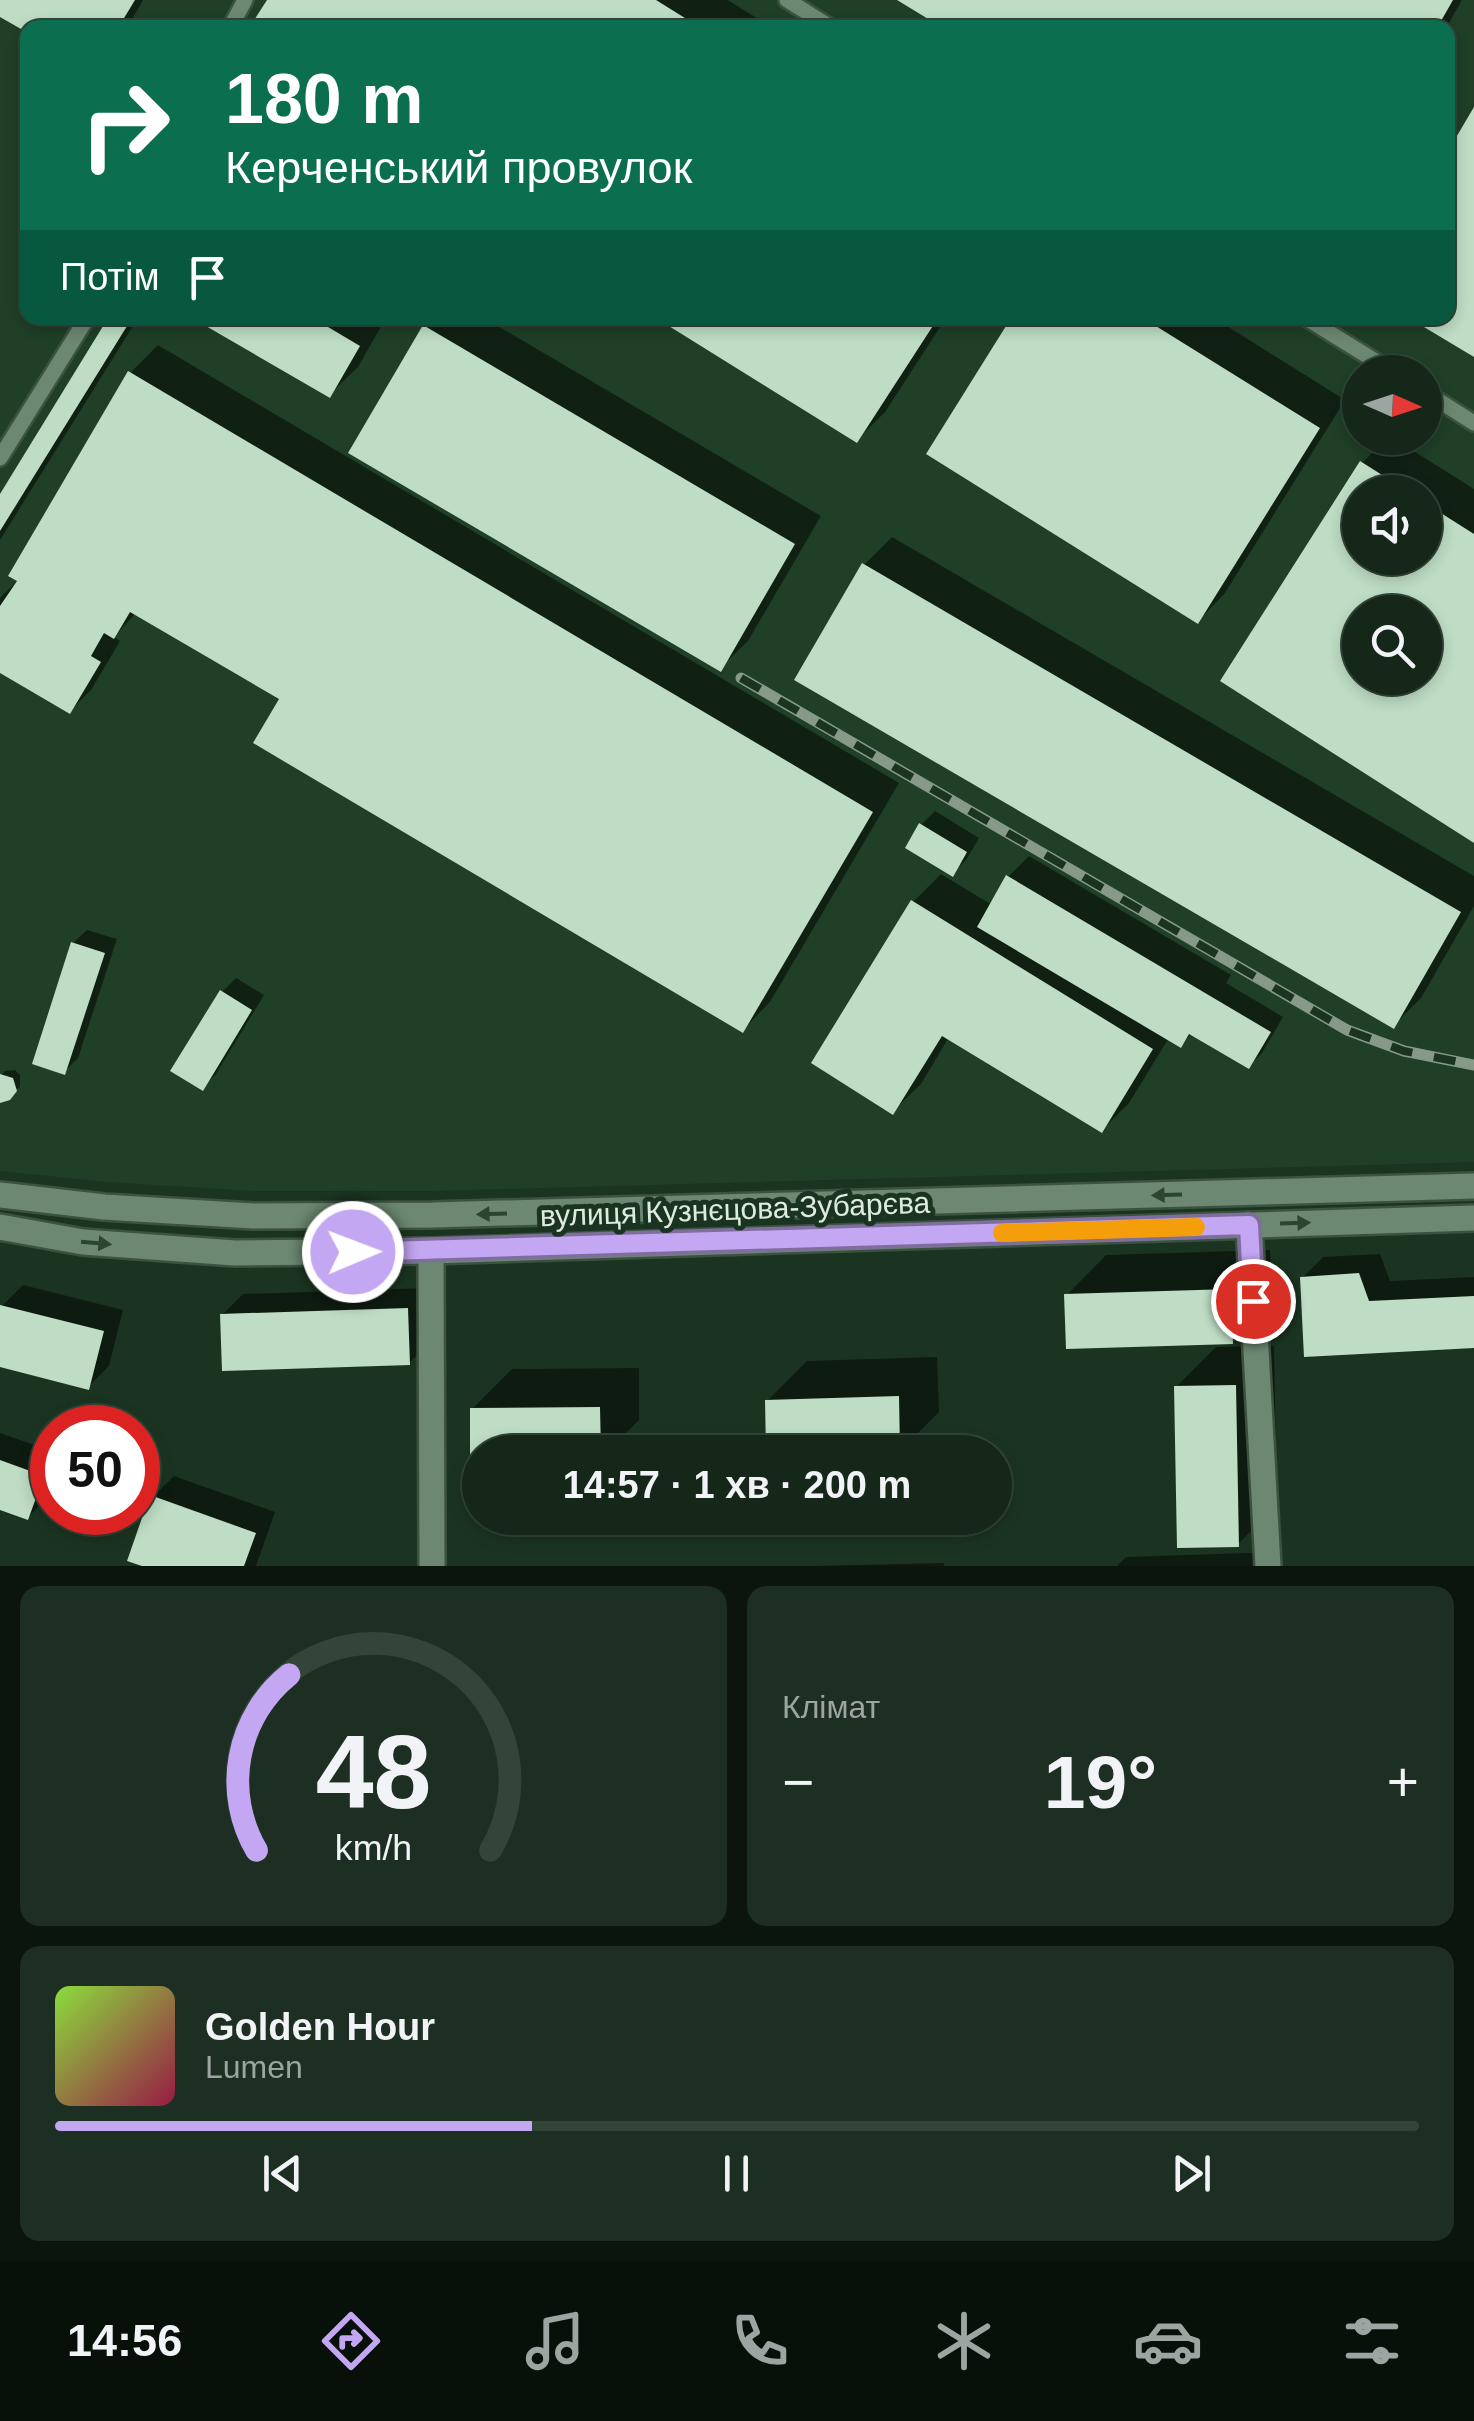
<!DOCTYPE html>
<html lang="uk">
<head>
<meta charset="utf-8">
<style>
  :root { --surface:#142719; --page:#1d2f22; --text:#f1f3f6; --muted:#9da5a2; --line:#334438; --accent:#c3a7f2 }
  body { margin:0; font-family:Helvetica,sans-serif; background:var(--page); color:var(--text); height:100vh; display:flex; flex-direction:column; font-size:38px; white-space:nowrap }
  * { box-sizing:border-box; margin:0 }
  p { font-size:32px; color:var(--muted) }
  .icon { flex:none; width:55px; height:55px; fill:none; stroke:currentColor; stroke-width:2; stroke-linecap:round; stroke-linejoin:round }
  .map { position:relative; height:1566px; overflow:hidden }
  .details { display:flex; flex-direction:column; gap:20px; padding:20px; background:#0b150e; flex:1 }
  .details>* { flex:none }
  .hud { position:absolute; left:20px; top:20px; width:1435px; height:305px; border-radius:20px; box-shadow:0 5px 15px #0003,0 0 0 2px var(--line); background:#0b6e4f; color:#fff; overflow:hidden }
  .needle { width:65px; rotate:93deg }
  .fabs { position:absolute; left:1342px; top:355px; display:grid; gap:20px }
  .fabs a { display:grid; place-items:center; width:100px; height:100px; border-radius:50%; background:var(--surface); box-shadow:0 5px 15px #0003,0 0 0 2px var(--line); font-size:50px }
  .speed { position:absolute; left:30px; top:1405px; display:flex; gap:20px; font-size:50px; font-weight:700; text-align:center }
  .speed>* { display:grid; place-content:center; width:130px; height:130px; border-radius:50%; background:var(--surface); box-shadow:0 5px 15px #0003,0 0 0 2px var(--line); line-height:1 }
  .speed .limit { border:15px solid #d22; background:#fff; color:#111 }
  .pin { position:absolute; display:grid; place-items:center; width:85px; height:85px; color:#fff; margin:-42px; border:5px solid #fff; border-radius:50%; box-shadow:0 2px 10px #0007 }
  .me { position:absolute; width:110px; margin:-55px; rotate:89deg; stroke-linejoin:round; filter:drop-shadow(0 0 8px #0008) }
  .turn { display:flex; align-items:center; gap:35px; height:210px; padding:0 40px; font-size:45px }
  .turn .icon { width:130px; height:130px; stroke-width:2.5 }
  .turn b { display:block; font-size:70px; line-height:85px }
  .then { display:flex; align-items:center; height:95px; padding:0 40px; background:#0003; gap:20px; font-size:38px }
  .big { font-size:75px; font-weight:600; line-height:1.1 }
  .details .widget { flex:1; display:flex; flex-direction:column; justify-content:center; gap:15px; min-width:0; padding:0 35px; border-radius:20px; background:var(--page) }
  .details .dial { align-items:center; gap:0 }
  .dial svg { height:260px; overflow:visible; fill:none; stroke:var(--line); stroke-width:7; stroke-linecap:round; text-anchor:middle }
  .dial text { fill:var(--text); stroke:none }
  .song { display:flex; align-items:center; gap:30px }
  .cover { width:120px; height:120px; border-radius:15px; background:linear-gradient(135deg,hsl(90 70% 55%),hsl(340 70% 35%)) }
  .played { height:10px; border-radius:5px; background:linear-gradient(90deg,var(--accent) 35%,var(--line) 35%) }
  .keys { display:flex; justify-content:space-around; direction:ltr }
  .heat { display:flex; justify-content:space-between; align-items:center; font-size:55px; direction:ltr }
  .details .tiles { flex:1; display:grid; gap:20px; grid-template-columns:1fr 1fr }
  .widget:last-child { grid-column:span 2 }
  .trip { position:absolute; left:462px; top:1435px; width:550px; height:100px; border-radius:50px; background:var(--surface); box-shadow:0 5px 15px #0003,0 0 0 2px var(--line); font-weight:600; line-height:100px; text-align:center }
  .dock { display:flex; height:160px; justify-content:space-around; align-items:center; background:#08100a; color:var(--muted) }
  .dock .icon { width:70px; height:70px }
  .dock .current { color:var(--accent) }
  .dock b { font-size:45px; color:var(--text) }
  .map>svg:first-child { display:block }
  .built { fill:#1f3f27; fill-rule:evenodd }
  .shadow { fill:#0007; fill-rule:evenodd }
  .building { fill:#beddc4; fill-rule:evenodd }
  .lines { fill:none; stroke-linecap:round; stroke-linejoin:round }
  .lane-casing { stroke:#3c5241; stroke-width:20 }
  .street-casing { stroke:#3c5241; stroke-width:30 }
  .secondary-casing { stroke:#3c5241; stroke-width:30 }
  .lane { stroke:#6c8872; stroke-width:15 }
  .street { stroke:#6c8872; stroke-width:25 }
  .secondary { stroke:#6c8872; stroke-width:25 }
  .rail-casing { stroke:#879a8a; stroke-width:11 }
  .rail { stroke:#1b3421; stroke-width:8; stroke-dasharray:22; stroke-linecap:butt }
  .oneway { fill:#2b4531 }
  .route-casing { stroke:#7f6d9d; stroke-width:25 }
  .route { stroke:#c3a7f2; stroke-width:18 }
  .slow { stroke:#f59e0b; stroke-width:18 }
  .labels { text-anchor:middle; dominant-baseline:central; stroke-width:10; stroke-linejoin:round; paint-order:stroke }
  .street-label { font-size:30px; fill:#ddecdf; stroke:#1b3421 }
</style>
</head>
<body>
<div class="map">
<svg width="1474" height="1566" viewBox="0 0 1474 1566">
  <rect width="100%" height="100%" fill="#1b3421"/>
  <!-- built -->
  <path class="built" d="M 0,0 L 1474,0 L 1474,1162 L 433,1191 L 254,1191 L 106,1182 L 0,1171 ZM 28,28 L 1448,28 L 1448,318 L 28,318 ZM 1360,372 L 1425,372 L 1425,438 L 1360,438 ZM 1360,492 L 1425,492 L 1425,558 L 1360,558 ZM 1360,612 L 1425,612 L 1425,678 L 1360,678 Z"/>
  <!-- shadow -->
  <path class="shadow" d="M 0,0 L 143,0 L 127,28 L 28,28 L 0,14 Z
    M 270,0 L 728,0 L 773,28 L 252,28 Z
    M 901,0 L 1462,0 L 1446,28 L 947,28 Z
    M 1474,112 L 1474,355 L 1414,318 L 1448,318 L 1448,155 Z
    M 111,318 L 138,318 L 0,540 L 0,499 Z
    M 197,318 L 386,318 L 358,367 L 330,394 Z
    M 434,318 L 484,318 L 821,516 L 748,641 L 720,668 L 425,327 Z
    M 661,318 L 946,318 L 885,412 L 857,440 Z
    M 1014,318 L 1214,318 L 1345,400 L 1225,593 L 1198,621 L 930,453 Z
    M 158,345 L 899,783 L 770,1002 L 743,1030 L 282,699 L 136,613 L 114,637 L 120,641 L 91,690 L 70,711 L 0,670 L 0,598 L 19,579 L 130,373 Z
    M 1387,438 L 1393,438 L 1474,489 L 1474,840 L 1223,681 L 1362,463 ZM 1360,492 L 1425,492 L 1425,558 L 1360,558 ZM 1360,612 L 1425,612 L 1425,678 L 1360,678 Z
    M 892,537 L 1474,876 L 1474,906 L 1421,998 L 1393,1026 L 864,565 Z
    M 935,811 L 979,838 L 966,860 L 952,873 L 921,825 Z
    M 1029,856 L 1231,975 L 1226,983 L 1283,1017 L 1262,1053 L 1249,1066 L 1192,1033 L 1181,1045 L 1169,1038 L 1129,1103 L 1102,1130 L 949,1037 L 921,1084 L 893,1111 L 913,902 L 941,874 L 992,905 L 1008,877 Z
    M 87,930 L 117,939 L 78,1058 L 64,1072 L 73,943 Z
    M 236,978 L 264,995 L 216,1074 L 202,1088 L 222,992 Z
    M 15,1070 L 20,1075 L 20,1087 L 0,1099 L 0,1076 L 5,1071 Z
    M 1270,1250 L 1272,1302 L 1232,1341 L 1067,1295 L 1106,1255 Z
    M 1380,1254 L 1390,1281 L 1474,1277 L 1474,1345 L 1302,1278 L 1323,1257 Z
    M 23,1285 L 123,1310 L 109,1366 L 88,1387 L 0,1365 L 2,1306 Z
    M 428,1288 L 430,1342 L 409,1363 L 222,1315 L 243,1294 Z
    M 1274,1346 L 1277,1505 L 1238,1544 L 1176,1387 L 1216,1347 Z
    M 937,1357 L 939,1412 L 899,1452 L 769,1452 L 767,1401 L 807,1361 Z
    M 639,1368 L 639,1420 L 607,1452 L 480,1452 L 480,1460 L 472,1409 L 512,1369 Z
    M 0,1433 L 52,1451 L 52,1485 L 49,1496 L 28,1517 L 0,1507 Z
    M 174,1476 L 275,1512 L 256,1566 L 149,1566 L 153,1497 Z
    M 1277,1552 L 1277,1566 L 1117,1566 L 1126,1557 Z
    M 944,1563 L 944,1566 L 811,1566 Z"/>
  <!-- building -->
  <path class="building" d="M 0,0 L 135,0 L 118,28 L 28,28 L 28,33 L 0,17 Z
    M 267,0 L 656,0 L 701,28 L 249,28 Z
    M 897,0 L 1453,0 L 1437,28 L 943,28 Z
    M 1474,107 L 1474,357 L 1409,318 L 1448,318 L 1448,151 Z
    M 108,318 L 132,318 L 0,531 L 0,494 Z
    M 192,318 L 321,318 L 318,321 L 360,346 L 330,398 Z
    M 656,318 L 938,318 L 857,443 Z
    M 1011,318 L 1143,318 L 1320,428 L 1198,624 L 926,454 Z
    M 423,325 L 795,544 L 721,672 L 348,453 Z
    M 128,371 L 873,812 L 743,1033 L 253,743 L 279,699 L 130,612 L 114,639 L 104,633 L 91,656 L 101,662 L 70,714 L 0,673 L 0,606 L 17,581 L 8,576 Z
    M 1360,461 L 1409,492 L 1360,492 L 1360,558 L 1425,558 L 1425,503 L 1474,534 L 1474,843 L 1220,681 ZM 1360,612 L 1425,612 L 1425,678 L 1360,678 Z
    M 862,563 L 1461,912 L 1394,1029 L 794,680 Z
    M 919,823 L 967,852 L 953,877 L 905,848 Z
    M 1006,875 L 1271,1032 L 1249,1069 L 1189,1034 L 1181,1048 L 977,927 Z
    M 911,900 L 1153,1049 L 1102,1133 L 942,1036 L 893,1115 L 811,1063 Z
    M 71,942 L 105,953 L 65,1075 L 32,1064 Z
    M 220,990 L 252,1010 L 203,1091 L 170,1071 Z
    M 0,1074 L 13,1078 L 17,1091 L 10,1100 L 0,1103 Z
    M 1359,1273 L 1369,1301 L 1474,1296 L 1474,1348 L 1304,1357 L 1300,1277 Z
    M 1231,1289 L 1233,1344 L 1066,1349 L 1064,1294 Z
    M 0,1305 L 104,1331 L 89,1390 L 0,1367 Z
    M 408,1308 L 410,1365 L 222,1371 L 220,1314 Z
    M 1236,1385 L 1239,1547 L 1177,1548 L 1174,1386 Z
    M 899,1396 L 900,1452 L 766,1452 L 765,1400 Z
    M 600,1407 L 601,1452 L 480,1452 L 480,1463 L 470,1463 L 470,1408 Z
    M 0,1460 L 44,1476 L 28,1520 L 0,1510 Z
    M 150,1495 L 256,1533 L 244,1566 L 142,1566 L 127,1561 Z"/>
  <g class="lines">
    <!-- lane casing -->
    <g class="lane-casing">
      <path id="lane" d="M 787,0 L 832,28
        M 230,28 L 245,0
        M 1306,318 L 1393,372
        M 1425,392 L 1474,423
        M 0,458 L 87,318"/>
    </g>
    <!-- street casing -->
    <g class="street-casing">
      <path id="street" d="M 1249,1225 L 1268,1566
        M 431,1251 L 432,1566"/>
    </g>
    <!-- secondary casing -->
    <g class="secondary-casing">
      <path id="secondary" d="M 0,1195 L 104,1207 L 253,1216 L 433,1215 L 1474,1186
        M 0,1227 L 83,1242 L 235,1253 L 431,1251 L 1474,1218"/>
    </g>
    <!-- lane -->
    <use href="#lane" class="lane"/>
    <!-- street -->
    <use href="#street" class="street"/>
    <!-- secondary -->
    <use href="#secondary" class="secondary"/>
    <!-- rail casing -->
    <g class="rail-casing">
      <path id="rail" d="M 741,678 L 1347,1030 L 1404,1051 L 1474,1065"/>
    </g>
    <!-- rail -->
    <use href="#rail" class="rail"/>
  </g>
  <!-- one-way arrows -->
  <defs><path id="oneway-solid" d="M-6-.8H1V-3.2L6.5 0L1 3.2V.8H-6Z" transform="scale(2.5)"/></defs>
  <g class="oneway">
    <use href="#oneway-solid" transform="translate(1167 1195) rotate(178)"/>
    <use href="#oneway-solid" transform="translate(492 1214) rotate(178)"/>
    <use href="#oneway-solid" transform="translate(1295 1223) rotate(-2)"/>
    <use href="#oneway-solid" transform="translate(96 1243) rotate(5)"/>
  </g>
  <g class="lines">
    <!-- route casing -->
    <g class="route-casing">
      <path id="route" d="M 353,1252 L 1249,1225 L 1253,1301"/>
    </g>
    <!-- route -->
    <use href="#route" class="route"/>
    <!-- slow -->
    <path class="slow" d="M 1002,1233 L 1196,1227"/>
  </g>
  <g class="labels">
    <!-- street labels -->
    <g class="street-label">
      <text transform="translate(735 1209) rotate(-2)">вулиця Кузнєцова-Зубарєва</text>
    </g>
  </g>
</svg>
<div class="fabs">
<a><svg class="needle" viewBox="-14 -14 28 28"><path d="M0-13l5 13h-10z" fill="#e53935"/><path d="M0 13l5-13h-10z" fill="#9da5a2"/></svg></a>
<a><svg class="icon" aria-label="sound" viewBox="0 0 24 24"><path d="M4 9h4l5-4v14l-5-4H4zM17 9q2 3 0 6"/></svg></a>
<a><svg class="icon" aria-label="search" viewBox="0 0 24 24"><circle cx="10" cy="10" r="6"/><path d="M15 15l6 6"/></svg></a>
</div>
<div class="speed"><div class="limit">50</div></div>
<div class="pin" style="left:1253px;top:1301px;background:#d93025"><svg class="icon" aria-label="arrive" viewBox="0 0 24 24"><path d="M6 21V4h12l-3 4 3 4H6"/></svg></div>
<svg class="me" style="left:353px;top:1252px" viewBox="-20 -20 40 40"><circle r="17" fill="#c3a7f2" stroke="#fff" stroke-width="3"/><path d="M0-11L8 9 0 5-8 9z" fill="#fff"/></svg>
<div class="trip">14:57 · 1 хв · 200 m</div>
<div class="hud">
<div class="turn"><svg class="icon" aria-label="right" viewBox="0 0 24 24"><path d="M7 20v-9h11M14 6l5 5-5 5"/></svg><div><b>180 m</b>Керченський провулок</div></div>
<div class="then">Потім<svg class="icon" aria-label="arrive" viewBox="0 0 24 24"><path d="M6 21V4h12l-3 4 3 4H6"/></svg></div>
</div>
</div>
<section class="details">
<div class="tiles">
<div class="widget dial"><svg viewBox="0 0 100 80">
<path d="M14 69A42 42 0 1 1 86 69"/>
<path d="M14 69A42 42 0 0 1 24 15" stroke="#c3a7f2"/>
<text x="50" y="56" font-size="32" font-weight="700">48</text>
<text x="50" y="72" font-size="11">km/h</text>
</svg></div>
<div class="widget"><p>Клімат</p>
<div class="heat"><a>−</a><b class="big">19°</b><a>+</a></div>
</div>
<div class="widget">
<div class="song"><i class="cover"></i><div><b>Golden Hour</b><p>Lumen</p></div></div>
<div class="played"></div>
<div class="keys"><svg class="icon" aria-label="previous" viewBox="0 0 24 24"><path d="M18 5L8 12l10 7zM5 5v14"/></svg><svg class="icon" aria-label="pause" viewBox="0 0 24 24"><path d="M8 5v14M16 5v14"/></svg><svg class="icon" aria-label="next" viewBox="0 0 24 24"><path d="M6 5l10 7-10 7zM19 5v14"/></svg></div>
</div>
</div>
</section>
<nav class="dock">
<b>14:56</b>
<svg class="icon current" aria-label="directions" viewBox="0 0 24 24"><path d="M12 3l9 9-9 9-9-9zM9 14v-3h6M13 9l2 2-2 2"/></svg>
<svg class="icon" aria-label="music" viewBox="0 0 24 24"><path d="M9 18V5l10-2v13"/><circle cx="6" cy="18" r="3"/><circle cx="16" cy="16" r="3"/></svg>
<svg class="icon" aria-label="phone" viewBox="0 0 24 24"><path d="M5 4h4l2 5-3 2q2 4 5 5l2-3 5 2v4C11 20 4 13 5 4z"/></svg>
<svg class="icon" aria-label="climate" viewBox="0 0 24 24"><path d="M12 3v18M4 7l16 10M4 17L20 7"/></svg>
<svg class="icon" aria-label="car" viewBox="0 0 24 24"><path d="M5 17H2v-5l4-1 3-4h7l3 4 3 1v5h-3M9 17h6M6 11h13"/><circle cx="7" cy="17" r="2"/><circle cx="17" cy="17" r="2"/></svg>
<svg class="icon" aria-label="filters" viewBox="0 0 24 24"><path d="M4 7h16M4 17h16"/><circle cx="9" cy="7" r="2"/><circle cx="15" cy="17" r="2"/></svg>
</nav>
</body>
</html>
